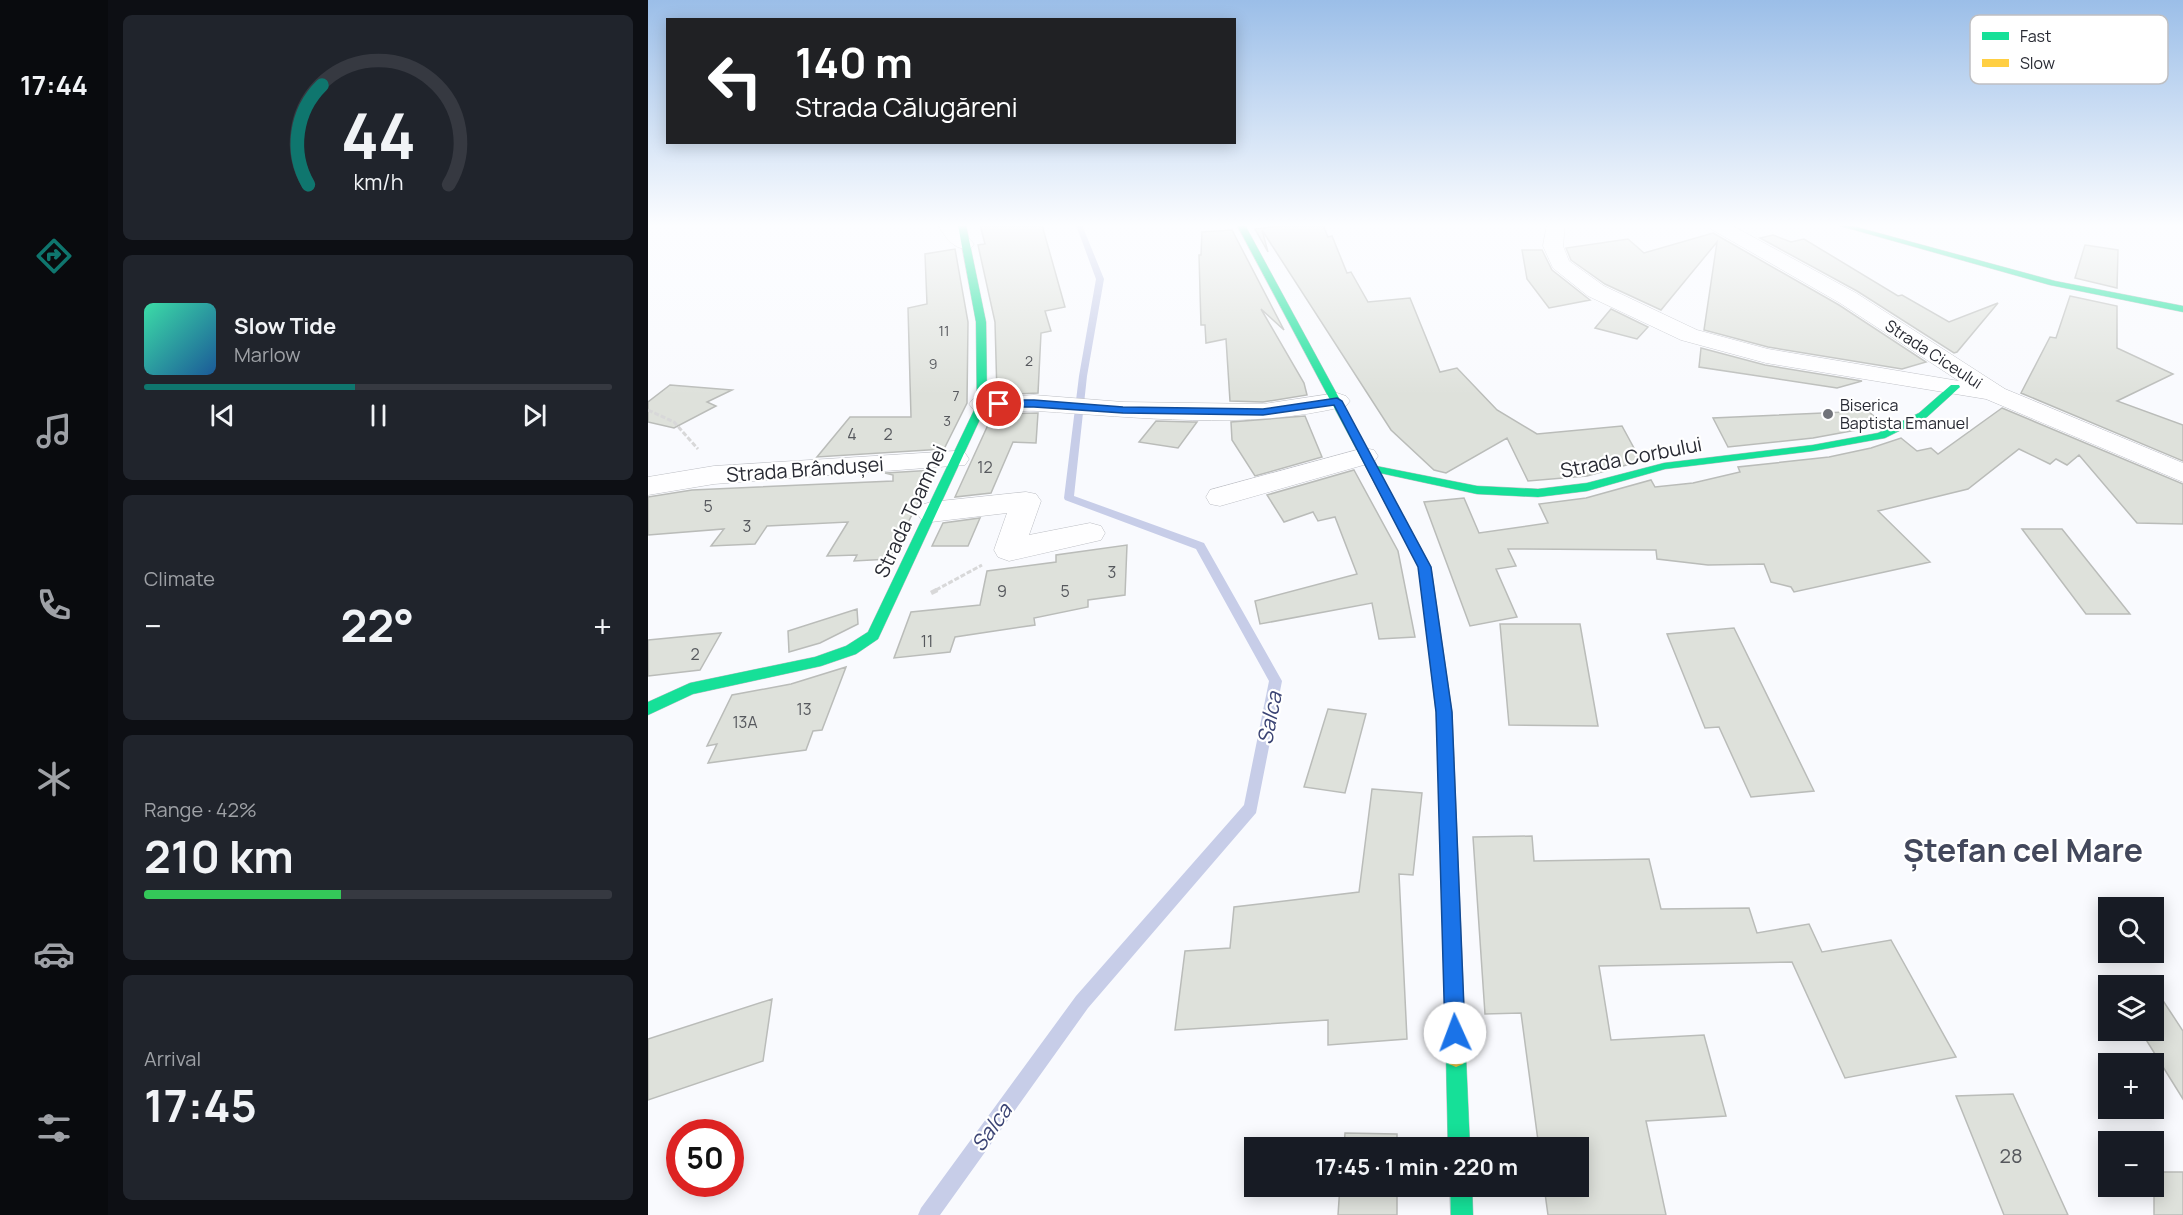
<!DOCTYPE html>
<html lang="en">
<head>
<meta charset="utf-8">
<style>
  :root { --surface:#171b24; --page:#20242c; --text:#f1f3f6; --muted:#9ea1a6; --line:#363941; --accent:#0f766e }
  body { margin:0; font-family:Manrope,sans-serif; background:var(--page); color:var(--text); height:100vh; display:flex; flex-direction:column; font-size:22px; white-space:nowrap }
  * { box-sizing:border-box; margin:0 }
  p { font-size:20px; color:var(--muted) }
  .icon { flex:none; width:33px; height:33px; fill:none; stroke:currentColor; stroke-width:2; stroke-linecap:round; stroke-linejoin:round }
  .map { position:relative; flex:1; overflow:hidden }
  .details { display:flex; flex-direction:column; gap:15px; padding:15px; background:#0d0f14; width:540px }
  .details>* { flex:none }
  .top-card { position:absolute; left:18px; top:18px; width:570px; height:126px; border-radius:0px; box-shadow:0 3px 15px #0003; background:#202124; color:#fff; overflow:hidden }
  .buttons { position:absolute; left:1450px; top:897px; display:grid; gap:12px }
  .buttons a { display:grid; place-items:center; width:66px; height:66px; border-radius:0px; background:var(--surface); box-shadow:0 3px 15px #0003; font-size:30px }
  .speed { position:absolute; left:18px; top:1119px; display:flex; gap:12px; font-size:30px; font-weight:700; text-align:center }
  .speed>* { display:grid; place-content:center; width:78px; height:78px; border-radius:50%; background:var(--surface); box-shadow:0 3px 15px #0003; line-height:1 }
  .speed .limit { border:9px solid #d22; background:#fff; color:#111 }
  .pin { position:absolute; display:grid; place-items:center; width:51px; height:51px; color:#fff; margin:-26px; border:3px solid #fff; border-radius:50%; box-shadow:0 2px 6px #0007 }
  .me { position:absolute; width:66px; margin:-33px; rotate:358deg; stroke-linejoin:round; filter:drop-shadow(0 0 4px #0008) }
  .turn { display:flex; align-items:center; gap:21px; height:126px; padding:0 30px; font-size:27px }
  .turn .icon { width:78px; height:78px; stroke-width:2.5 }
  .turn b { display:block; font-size:42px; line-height:51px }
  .big { font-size:45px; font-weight:700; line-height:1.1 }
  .details .tile { flex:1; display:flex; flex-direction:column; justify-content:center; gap:9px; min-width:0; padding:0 21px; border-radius:9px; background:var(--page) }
  .details .dial { align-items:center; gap:0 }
  .dial svg { height:156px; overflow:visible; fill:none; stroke:var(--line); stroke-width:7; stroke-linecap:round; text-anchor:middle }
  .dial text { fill:var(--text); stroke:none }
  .song { display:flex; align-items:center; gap:18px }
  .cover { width:72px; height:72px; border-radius:9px; background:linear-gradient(135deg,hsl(160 70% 55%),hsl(210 70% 35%)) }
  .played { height:6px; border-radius:3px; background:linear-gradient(90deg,var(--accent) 45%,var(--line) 45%) }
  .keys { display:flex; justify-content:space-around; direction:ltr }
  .heat { display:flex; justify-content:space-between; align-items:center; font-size:33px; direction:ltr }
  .charge { height:9px; border-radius:4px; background:linear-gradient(90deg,#34c759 42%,var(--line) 0) }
  .trip { position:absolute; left:596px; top:1137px; width:345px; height:60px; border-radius:0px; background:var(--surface); box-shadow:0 3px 15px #0003; font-weight:700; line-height:60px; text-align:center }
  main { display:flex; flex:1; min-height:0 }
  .tab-bar { display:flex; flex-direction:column; width:108px; justify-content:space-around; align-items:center; background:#090b0e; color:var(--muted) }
  .tab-bar .icon { width:42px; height:42px }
  .tab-bar .on { color:var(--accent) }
  .tab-bar b { font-size:27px; color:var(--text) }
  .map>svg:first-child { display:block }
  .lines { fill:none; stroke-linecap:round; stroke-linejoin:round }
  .stream { fill:#c7cde8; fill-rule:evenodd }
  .building { fill:#dee1db; stroke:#babcb9; stroke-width:1.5 }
  .street-casing { stroke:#bcbec4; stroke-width:1 }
  .fast-casing { stroke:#bcbec4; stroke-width:1 }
  .slow-casing { stroke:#bcbec4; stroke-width:1 }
  .path-far1 { stroke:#d8d8d9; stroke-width:3; stroke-dasharray:5 2; stroke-linecap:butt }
  .path { stroke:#d8d8d9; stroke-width:4.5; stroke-dasharray:7 3; stroke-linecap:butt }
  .street { fill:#fefeff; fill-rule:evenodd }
  .fast { fill:#16e098; fill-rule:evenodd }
  .slow { fill:#ffcf43; fill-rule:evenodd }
  .route { fill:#1a73e8; stroke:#114b97; stroke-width:1.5 }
  .poi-dot { fill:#71737a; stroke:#fff; stroke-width:2 }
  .labels { text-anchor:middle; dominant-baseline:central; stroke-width:4.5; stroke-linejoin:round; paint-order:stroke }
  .far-number-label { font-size:14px; fill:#56585d }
  .far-street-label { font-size:16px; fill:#282a33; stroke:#fff }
  .far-poi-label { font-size:16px; fill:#282a33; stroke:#fff; text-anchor:start }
  .number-label { font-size:16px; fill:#56585d }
  .street-label { font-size:20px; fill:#282a33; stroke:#fff }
  .near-number-label { font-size:20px; fill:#56585d }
  .water-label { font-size:21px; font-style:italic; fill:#3b4474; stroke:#fff }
  .near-district-label { font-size:32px; font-weight:bold; fill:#43485c; stroke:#fff }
  .key { fill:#fff; stroke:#bebfc2; stroke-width:1.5 }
  .key-label { font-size:16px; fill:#282a33 }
</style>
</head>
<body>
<main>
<nav class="tab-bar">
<b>17:44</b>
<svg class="icon on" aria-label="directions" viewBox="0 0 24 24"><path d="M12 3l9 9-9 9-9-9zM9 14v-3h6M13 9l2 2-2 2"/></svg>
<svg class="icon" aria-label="music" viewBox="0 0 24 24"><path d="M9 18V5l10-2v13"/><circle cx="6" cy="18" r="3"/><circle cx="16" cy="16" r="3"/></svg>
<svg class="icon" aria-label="phone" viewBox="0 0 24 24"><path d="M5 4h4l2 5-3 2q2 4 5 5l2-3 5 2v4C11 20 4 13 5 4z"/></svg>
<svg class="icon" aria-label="climate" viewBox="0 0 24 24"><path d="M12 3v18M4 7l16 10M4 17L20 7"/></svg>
<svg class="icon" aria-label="car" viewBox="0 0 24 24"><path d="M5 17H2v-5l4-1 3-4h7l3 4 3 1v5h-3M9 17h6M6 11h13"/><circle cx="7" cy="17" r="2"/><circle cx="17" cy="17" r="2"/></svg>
<svg class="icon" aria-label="filters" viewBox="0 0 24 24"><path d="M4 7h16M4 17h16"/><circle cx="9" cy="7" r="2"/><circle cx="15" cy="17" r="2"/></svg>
</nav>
<section class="details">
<div class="tile dial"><svg viewBox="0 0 100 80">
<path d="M14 69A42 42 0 1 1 86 69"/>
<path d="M14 69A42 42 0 0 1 21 18" stroke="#0f766e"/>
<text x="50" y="56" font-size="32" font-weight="700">44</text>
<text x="50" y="72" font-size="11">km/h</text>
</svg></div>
<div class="tile">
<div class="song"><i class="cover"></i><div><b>Slow Tide</b><p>Marlow</p></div></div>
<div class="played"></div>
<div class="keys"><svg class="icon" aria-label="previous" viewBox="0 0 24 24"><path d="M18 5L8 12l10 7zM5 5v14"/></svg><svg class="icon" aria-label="pause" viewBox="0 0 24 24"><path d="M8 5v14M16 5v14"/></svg><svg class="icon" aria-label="next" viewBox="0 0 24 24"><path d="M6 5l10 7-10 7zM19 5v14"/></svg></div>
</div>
<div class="tile"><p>Climate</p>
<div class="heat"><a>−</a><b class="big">22°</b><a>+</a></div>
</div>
<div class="tile"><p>Range · 42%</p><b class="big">210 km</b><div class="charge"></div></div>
<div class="tile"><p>Arrival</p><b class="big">17:45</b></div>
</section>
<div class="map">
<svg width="1535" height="1215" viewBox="0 0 1535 1215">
  <rect width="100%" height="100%" fill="#f9fafe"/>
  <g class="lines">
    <!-- stream -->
    <path class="stream" d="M 428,225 L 434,225 L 456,279 L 439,376 L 426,496 L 556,543 L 634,681 L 608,813 L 440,1008 L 292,1215 L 270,1215 L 273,1208 L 428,996 L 596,805 L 621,681 L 548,549 L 417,500 L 416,498 L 431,376 L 448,279 Z"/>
  </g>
  <!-- building -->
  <path class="building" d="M 332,225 L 394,225 L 417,307 L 397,311 L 403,331 L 393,333 L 390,393 L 349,395 L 347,322 L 330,245 L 337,244 Z
    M 642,225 L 675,225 L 680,237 L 684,236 L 699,273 L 703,272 L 720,302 L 762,298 L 792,372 L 809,368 L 849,410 L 889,434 L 974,426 L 993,461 L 939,476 L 880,481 L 859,438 L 798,473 L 786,470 L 743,430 L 614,230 L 620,252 L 607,229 Z
    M 584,230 L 636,330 L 613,309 L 656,383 L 659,395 L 615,402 L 582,401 L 578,339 L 558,343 L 557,325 L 553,325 L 551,255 L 553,255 L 554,232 Z
    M 1065,233 L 1191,305 L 1278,362 L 1254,369 L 1120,347 L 1056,330 L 1069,242 L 1013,310 L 957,284 L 923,260 L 918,248 L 980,239 L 996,253 Z
    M 1125,235 L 1143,242 L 1156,239 L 1250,296 L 1254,295 L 1301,322 L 1350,303 L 1309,352 L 1306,353 L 1209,291 L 1112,238 Z
    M 1437,245 L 1470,250 L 1469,288 L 1427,278 Z
    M 307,249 L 320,322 L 319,403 L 296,449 L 169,457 L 202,417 L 263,417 L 260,308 L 279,304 L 277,254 Z
    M 874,250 L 894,250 L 904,270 L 942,300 L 901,308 L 879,279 Z
    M 1422,296 L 1469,306 L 1469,348 L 1525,374 L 1469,401 L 1535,425 L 1535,461 L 1373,393 L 1402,337 L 1408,338 Z
    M 963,309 L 1000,327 L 989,339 L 947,328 Z
    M 1053,348 L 1117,365 L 1214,381 L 1189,388 L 1051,367 Z
    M 22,385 L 84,390 L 59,402 L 68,406 L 26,428 L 0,422 L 0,402 Z
    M 1354,408 L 1535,484 L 1535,524 L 1489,523 L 1431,455 L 1419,465 L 1408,459 L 1402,464 L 1371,449 L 1320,489 L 1230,511 L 1282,562 L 1146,592 L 1143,587 L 1123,582 L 1116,564 L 1060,565 L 1009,559 L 1008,550 L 860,549 L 868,566 L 848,569 L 869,617 L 822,626 L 776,502 L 816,498 L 831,533 L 900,523 L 891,504 L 938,498 L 1003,480 L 1007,487 L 1045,483 L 1092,472 L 1090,467 L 1181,457 L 1223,448 L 1253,438 L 1269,451 L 1283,448 L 1290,454 Z
    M 1220,411 L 1234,423 L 1225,427 L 1165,438 L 1080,447 L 1065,418 Z
    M 390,413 L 388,443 L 365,442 L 343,493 L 307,497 L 345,414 Z
    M 657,416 L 674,457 L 607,476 L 584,440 L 583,422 Z
    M 508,421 L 544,422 L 549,422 L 530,448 L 491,442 Z
    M 286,470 L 242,559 L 206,561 L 209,555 L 179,556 L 200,522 L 119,526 L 107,544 L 63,546 L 76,529 L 0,535 L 0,497 L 44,490 L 245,481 L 245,475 L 237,473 Z
    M 706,470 L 750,551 L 767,637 L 731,639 L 724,603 L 612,624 L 607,601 L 709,574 L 687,517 L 670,521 L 665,512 L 636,522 L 619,495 Z
    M 332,518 L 320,546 L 284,546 L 295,523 Z
    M 1374,529 L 1414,529 L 1482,614 L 1438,614 Z
    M 479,545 L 477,595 L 440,600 L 440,607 L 386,618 L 387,625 L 307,637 L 302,652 L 246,658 L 263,612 L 332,605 L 339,571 L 408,562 L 408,555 Z
    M 209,609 L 210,624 L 172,643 L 141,652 L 140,631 Z
    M 852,624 L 932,624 L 950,726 L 861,725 Z
    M 1086,628 L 1166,791 L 1103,797 L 1071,727 L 1057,728 L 1019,634 Z
    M 73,633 L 52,670 L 0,676 L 0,640 Z
    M 198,667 L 174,730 L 165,731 L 158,750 L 60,763 L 69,744 L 59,746 L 84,695 L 143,684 Z
    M 680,709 L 718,714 L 697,793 L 656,787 Z
    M 724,789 L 774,793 L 765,875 L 751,874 L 759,1039 L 680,1045 L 680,1020 L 527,1030 L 537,951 L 582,948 L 586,907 L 711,892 Z
    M 884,836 L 886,861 L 1001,859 L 1013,909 L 1101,908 L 1109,933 L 1161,924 L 1174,952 L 1243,940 L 1308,1057 L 1197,1078 L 1144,962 L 951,966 L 963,1040 L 1056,1035 L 1078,1116 L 998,1121 L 1018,1215 L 900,1215 L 896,1186 L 930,1186 L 930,1148 L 891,1148 L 873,1013 L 837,1014 L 825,837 Z
    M 1506,987 L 1535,1031 L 1535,1099 L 1492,1030 L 1506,1030 Z
    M 124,999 L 115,1061 L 0,1100 L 0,1039 Z
    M 1365,1094 L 1420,1215 L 1356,1215 L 1308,1096 Z
    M 697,1133 L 749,1134 L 749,1148 L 696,1148 Z
    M 1506,1172 L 1535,1172 L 1535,1215 L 1506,1215 Z
    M 692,1186 L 749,1186 L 749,1215 L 690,1215 Z"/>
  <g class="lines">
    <!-- street casing -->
    <g class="street-casing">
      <path id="street" d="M 290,225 L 309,225 L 326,244 L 323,248 C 307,252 297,237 290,225 Z
        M 899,225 L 917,225 L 915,246 L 921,261 L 956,286 L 1049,330 L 1120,349 L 1311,381 L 1192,303 L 1063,229 L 1061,225 L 1083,225 L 1208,293 L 1357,389 L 1535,463 L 1535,482 L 1338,399 L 1118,363 L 1033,340 L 940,296 L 905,268 L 895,246 Z
        M 689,393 L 698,396 L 702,401 L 698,406 C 598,431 491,417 389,411 C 368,410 346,415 325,409 L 321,404 L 325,399 L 386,395 L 475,402 L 615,404 Z
        M 716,448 L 726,450 L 730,456 L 726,462 L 572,506 L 562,504 L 558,497 L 562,490 Z
        M 307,451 L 317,453 L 321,459 L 317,465 L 66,484 L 0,495 L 0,477 L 66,466 Z
        M 378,492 L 388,494 L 393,501 L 381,535 L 442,523 L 453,526 L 457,533 L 453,540 L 361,561 L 350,557 L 346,550 L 359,513 L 283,522 L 273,519 L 268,512 L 273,505 L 283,502 Z"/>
    </g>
    <!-- fast casing -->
    <g class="fast-casing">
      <path id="fast" d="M 310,225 L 318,225 L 338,322 L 339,404 L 230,639 L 208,654 L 173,666 L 45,694 L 0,715 L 0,702 L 42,683 L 167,657 L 198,646 L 220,632 L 329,404 L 328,322 Z
        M 589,225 L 597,225 L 728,466 L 829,486 L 890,489 L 939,483 L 1016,463 L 1165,445 L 1230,433 L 1271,413 L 1303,385 L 1311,385 L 1312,387 L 1279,417 L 1237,438 L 1165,451 L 1017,469 L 939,491 L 890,497 L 829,494 L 732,473 L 783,567 L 804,712 L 806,758 L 804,763 L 798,765 L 792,763 L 790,758 L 788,712 L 771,567 Z
        M 1189,225 L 1201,225 L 1407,281 L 1535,306 L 1535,312 L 1402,285 Z
        M 808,1047 L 815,1050 L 818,1057 L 822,1148 L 800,1148 L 798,1057 L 801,1050 Z
        M 802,1186 L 824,1186 L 825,1215 L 803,1215 Z"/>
    </g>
    <!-- slow casing -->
    <g class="slow-casing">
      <path id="slow" d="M 798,751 L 804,753 L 806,758 L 818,1057 L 815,1064 L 808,1067 L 801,1064 L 798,1057 L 790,758 L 792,753 Z"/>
    </g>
    <!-- path-far1 -->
    <path class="path-far1" d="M 0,410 L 26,422 L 50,449
      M 288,590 L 334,565"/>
    <!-- path -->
    <path class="path" d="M 283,593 L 291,589"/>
    <!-- street -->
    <use href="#street" class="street"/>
    <!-- fast -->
    <use href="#fast" class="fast"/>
    <!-- slow -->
    <use href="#slow" class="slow"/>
  </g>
  <!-- sky -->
  <linearGradient id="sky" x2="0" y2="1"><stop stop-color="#9bbee8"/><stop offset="0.57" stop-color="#fcfdff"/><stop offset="1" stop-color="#fcfdff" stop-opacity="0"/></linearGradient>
  <rect width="1535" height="395" fill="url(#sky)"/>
  <!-- route -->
  <path class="route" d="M 689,398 L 694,401 L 783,567 L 804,712 L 817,1033 L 814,1040 L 807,1043 L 800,1040 L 797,1033 L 788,712 L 770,567 L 686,405 L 615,415 L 475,413 L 386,407 L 351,407 L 346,404 L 351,400 L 386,400 L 475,407 L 615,409 Z"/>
  <!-- markers -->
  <circle class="poi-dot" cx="1180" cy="414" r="6"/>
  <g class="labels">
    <!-- far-number labels -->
    <g class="far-number-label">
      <text x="296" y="330">11</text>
      <text x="381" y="360">2</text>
      <text x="285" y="363">9</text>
      <text x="308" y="395">7</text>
      <text x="299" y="420">3</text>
    </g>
    <!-- far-street labels -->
    <g class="far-street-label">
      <text transform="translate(1286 354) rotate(33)">Strada Ciceului</text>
    </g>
    <!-- far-poi labels -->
    <g class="far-poi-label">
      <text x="1192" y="405">Biserica<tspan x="1192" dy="18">Baptista Emanuel</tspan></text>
    </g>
    <!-- number labels -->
    <g class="number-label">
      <text x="204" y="434">4</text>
      <text x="240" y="434">2</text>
      <text x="337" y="467">12</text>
      <text x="60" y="506">5</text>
      <text x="99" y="526">3</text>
      <text x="464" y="572">3</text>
      <text x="354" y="591">9</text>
      <text x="417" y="591">5</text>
      <text x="279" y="641">11</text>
      <text x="47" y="654">2</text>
      <text x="156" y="709">13</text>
      <text x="97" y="722">13A</text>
    </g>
    <!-- street labels -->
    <g class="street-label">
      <text transform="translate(983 457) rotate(-11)">Strada Corbului</text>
      <text transform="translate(157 469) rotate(-4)">Strada Brândușei</text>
      <text transform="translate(262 511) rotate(-65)">Strada Toamnei</text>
    </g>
    <!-- near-number labels -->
    <g class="near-number-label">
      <text x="1363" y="1155">28</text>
    </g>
    <!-- water labels -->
    <g class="water-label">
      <text transform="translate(621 718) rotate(-79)">Salca</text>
      <text transform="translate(343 1127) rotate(-54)">Salca</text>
    </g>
    <!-- near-district labels -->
    <g class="near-district-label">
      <text x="1375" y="850">Ștefan cel Mare</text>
    </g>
  </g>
  <!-- legend -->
  <rect x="1322" y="15" width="198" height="69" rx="9" class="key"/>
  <rect x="1334" y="32" width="27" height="8" fill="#16e098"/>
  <rect x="1334" y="59" width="27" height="8" fill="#ffcf43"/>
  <g class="key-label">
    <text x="1372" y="42">Fast</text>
    <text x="1372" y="69">Slow</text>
  </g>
</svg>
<div class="buttons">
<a><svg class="icon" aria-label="search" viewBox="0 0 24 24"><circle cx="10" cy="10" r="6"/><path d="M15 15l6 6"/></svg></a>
<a><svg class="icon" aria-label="layers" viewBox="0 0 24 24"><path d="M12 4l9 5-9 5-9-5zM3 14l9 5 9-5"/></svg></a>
<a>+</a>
<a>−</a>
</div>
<div class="speed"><div class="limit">50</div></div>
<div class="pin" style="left:351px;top:404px;background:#d93025"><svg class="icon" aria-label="arrive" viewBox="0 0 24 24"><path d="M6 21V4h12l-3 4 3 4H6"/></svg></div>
<svg class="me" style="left:807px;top:1033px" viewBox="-20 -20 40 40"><circle r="19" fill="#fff"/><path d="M0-13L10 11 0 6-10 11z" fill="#1a73e8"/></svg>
<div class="trip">17:45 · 1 min · 220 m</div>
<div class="top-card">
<div class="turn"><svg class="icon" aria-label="left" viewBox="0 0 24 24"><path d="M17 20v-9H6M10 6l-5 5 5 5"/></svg><div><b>140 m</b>Strada Călugăreni</div></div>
</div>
</div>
</main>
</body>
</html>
